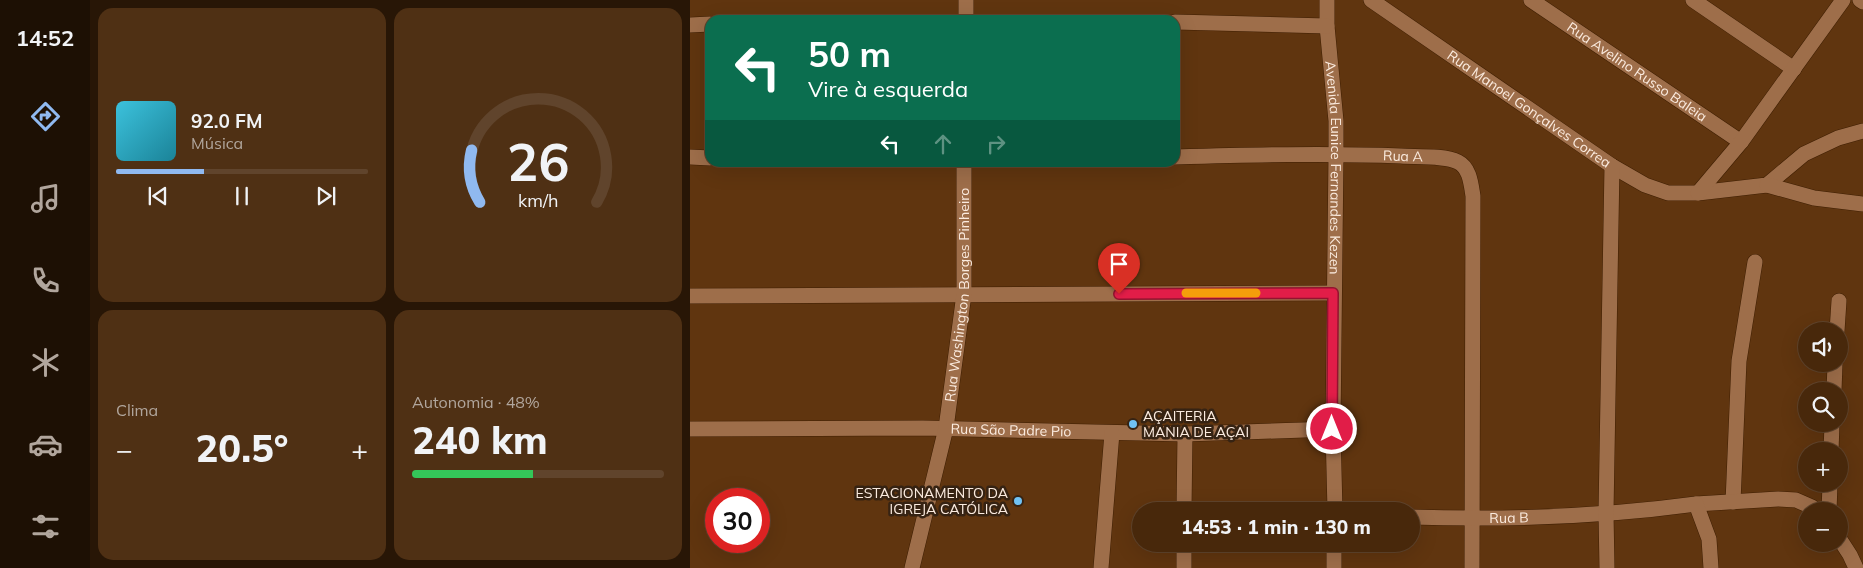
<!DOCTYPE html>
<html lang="pt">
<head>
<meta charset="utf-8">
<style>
  :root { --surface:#48280b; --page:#4f3014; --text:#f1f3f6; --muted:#b1a69d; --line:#60442c; --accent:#90b9f0 }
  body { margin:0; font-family:Mulish,sans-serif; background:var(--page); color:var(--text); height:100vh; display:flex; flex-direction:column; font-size:19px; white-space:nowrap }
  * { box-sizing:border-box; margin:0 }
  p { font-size:16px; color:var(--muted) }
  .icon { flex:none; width:28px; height:28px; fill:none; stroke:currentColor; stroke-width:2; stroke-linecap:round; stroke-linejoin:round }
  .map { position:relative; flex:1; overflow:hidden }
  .details { display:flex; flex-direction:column; gap:8px; padding:8px; background:#281606; width:600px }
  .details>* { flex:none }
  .hud { position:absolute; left:15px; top:15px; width:475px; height:152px; border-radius:15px; box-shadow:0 5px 20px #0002,0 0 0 1px var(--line); background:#0b6e4f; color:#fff; overflow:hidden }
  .buttons { position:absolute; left:1108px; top:322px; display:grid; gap:10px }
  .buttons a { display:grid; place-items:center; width:50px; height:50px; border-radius:50%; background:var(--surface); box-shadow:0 5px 20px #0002,0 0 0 1px var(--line); font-size:25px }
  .speed { position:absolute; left:15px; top:488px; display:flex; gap:10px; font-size:25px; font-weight:700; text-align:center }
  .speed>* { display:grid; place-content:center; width:65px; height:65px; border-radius:50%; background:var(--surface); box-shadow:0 5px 20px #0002,0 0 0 1px var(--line); line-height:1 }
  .speed .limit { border:8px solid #d22; background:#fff; color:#111 }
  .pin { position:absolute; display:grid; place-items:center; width:42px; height:42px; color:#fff; margin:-51px -21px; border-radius:50% 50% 50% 0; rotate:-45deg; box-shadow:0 0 5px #0007 }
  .pin .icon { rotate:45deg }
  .me { position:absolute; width:55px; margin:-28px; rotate:0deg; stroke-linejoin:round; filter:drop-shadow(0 0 4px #0008) }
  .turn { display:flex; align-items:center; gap:18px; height:105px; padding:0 20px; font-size:22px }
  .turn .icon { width:65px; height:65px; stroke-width:2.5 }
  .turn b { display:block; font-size:35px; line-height:42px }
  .lanes { display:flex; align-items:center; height:48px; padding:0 20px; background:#0003; justify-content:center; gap:25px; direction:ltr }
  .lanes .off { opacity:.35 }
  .big { font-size:38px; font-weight:800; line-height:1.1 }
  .details .tile { flex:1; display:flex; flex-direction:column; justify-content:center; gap:8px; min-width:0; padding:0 18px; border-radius:15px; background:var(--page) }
  .details .dial { align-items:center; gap:0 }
  .dial svg { height:130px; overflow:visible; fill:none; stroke:var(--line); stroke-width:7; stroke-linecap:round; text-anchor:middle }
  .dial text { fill:var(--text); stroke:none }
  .song { display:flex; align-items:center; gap:15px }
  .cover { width:60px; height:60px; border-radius:8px; background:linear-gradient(135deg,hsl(190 70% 55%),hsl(190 70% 35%)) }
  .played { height:5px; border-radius:2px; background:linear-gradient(90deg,var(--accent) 35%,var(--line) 35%) }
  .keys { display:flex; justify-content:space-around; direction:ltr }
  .heat { display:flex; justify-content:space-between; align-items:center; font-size:28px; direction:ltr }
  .charge { height:8px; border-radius:4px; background:linear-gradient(90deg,#34c759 48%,var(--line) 0) }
  .details .tiles { flex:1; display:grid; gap:8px; grid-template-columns:repeat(2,1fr) }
  .trip { position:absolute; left:442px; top:502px; width:288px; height:50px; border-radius:25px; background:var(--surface); box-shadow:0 5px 20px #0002,0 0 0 1px var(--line); font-weight:800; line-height:50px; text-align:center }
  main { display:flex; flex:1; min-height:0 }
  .tabs { display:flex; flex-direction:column; width:90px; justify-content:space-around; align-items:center; background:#1d1004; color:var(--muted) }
  .tabs .icon { width:35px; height:35px }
  .tabs .active { color:var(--accent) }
  .tabs b { font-size:22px; color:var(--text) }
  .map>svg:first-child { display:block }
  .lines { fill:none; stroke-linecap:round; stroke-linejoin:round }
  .minor-casing { stroke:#3e1e02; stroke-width:16 }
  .minor { stroke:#9e6e4a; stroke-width:15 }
  .route-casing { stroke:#92132f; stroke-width:12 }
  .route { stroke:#e11d48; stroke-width:9 }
  .slow { stroke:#f59e0b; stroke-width:9 }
  .poi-dot { fill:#70c2f4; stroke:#362313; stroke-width:2 }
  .labels { text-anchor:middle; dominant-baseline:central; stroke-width:5; stroke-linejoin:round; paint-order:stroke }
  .street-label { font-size:14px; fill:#fbebdf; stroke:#362313 }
  .poi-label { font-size:14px; fill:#fbebdf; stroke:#362313; text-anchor:start }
</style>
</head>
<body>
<main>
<nav class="tabs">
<b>14:52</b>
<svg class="icon active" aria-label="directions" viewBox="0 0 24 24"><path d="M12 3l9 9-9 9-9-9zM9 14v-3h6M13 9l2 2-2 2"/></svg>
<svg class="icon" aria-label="music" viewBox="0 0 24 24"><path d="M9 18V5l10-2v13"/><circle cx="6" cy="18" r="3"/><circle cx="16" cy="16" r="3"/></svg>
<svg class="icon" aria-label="phone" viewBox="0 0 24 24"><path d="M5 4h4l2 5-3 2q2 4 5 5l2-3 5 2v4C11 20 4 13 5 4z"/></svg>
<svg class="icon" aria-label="climate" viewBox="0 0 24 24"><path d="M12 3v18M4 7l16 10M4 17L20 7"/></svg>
<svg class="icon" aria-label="car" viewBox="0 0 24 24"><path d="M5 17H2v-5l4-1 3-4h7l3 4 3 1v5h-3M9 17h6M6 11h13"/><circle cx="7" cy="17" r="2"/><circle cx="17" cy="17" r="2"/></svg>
<svg class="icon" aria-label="filters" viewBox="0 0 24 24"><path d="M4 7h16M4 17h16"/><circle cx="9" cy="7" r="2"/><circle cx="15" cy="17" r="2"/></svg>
</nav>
<section class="details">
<div class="tiles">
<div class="tile">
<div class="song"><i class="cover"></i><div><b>92.0 FM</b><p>Música</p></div></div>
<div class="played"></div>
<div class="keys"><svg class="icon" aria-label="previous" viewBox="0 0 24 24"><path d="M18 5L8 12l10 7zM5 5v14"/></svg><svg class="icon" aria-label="pause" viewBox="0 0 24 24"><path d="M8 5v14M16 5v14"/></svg><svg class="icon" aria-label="next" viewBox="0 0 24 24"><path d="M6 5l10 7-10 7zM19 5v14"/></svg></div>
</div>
<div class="tile dial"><svg viewBox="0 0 100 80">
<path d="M14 69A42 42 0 1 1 86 69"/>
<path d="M14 69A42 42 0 0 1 9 37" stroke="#90b9f0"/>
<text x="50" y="56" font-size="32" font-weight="700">26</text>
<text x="50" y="72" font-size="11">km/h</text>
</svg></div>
<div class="tile"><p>Clima</p>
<div class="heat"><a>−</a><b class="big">20.5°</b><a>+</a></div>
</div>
<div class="tile"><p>Autonomia · 48%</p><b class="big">240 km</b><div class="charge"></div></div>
</div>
</section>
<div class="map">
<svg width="1173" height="568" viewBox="0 0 1173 568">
  <rect width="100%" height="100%" fill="#60350f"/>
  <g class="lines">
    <!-- minor casing -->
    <g class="minor-casing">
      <g id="minor">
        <path d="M 276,0 L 276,20"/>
        <path id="s1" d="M 637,0 L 637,26 L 646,121 L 646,154 L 643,429 L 645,511"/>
        <path id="s2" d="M 681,0 L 922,166 L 955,185 L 978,193 L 1008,193 L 1077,185 L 1114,154 L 1148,138 L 1173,131"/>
        <path id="s3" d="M 841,0 L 1051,142"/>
        <path d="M 1003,0 L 1104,69"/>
        <path d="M 1170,0 L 1173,2"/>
        <path d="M 485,22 L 637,26"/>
        <path d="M 0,25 L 20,24"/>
        <path d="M 0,157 L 20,158"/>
        <path id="s4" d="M 485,157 C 560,155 635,153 711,156 C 726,157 754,155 768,162 C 780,168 781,184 783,196 L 782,568"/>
        <path d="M 1077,185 L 1124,198 L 1173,204"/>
        <path d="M 1008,193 L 1051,142 L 1153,0"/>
        <path d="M 0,296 L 643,293"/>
        <path d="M 1147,331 L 1149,301"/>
        <path d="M 1144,391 L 1145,364"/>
        <path id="s5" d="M 0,429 L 233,428 L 495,434 L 643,429"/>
        <path d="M 1141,451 L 1142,424"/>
        <path d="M 1043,502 L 1049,361 L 1065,262"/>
        <path d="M 1006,504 L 1088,499 L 1106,500 L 1122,507 L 1126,511"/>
        <path d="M 494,511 L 495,434"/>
        <path d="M 1139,511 L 1140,484"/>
        <path id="s6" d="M 721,517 C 816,520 911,517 1006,504 L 1019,539 L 1021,568"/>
        <path d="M 1149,538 L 1160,555 L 1166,568"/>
        <path id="s7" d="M 222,568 L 256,428 L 274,294 L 274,162"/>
        <path d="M 411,568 L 422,433"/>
        <path d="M 494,568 L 494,544"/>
        <path d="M 644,568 L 644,544"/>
        <path d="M 917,568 L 916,513 L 922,166"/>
      </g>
    </g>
    <!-- minor -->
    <use href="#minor" class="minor"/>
  </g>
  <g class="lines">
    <!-- route casing -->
    <g class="route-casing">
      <path id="route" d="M 429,294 L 643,293 L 642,429"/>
    </g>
    <!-- route -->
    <use href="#route" class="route"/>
    <!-- slow -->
    <path class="slow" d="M 496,293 L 566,293"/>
  </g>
  <!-- markers -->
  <g class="poi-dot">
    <circle cx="443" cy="424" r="5"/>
    <circle cx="328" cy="501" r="5"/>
  </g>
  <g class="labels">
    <!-- street labels -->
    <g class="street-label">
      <text stroke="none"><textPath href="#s3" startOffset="128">Rua Avelino Russo Baleia</textPath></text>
      <text stroke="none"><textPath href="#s2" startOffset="192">Rua Manoel Gonçalves Correa</textPath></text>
      <text stroke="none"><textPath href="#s4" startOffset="228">Rua A</textPath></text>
      <text stroke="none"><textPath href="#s1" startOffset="168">Avenida Eunice Fernandes Kezen</textPath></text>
      <text stroke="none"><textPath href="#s7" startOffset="278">Rua Washington Borges Pinheiro</textPath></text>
      <text stroke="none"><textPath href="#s5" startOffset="321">Rua São Padre Pio</textPath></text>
      <text stroke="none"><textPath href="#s6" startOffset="98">Rua B</textPath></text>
    </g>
    <!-- poi labels -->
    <g class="poi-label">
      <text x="453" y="416">AÇAITERIA<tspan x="453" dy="16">MANIA DE AÇAI</tspan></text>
      <text x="318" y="493" text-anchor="end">ESTACIONAMENTO DA<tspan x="318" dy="16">IGREJA CATÓLICA</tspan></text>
    </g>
  </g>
</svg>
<div class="buttons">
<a><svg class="icon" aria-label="sound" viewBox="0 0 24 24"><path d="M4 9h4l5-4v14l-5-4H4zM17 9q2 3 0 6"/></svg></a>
<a><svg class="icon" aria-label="search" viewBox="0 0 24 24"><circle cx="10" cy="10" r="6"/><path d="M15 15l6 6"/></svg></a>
<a>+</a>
<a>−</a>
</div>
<div class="speed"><div class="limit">30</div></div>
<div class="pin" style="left:429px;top:294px;background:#d93025"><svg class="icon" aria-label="arrive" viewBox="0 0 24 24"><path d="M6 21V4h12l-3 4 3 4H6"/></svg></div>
<svg class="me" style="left:642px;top:429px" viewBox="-20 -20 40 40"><circle r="17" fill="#e11d48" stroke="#fff" stroke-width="3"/><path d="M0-11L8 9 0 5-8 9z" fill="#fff"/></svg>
<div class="trip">14:53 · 1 min · 130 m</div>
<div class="hud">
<div class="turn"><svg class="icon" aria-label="left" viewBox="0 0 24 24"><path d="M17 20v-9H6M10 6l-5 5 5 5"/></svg><div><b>50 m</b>Vire à esquerda</div></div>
<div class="lanes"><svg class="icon" aria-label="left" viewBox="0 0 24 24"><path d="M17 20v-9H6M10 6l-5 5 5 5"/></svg><svg class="icon off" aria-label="ahead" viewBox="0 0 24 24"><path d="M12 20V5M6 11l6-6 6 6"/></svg><svg class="icon off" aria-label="right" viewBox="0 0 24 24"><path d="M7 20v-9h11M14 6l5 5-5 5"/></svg></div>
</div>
</div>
</main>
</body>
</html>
